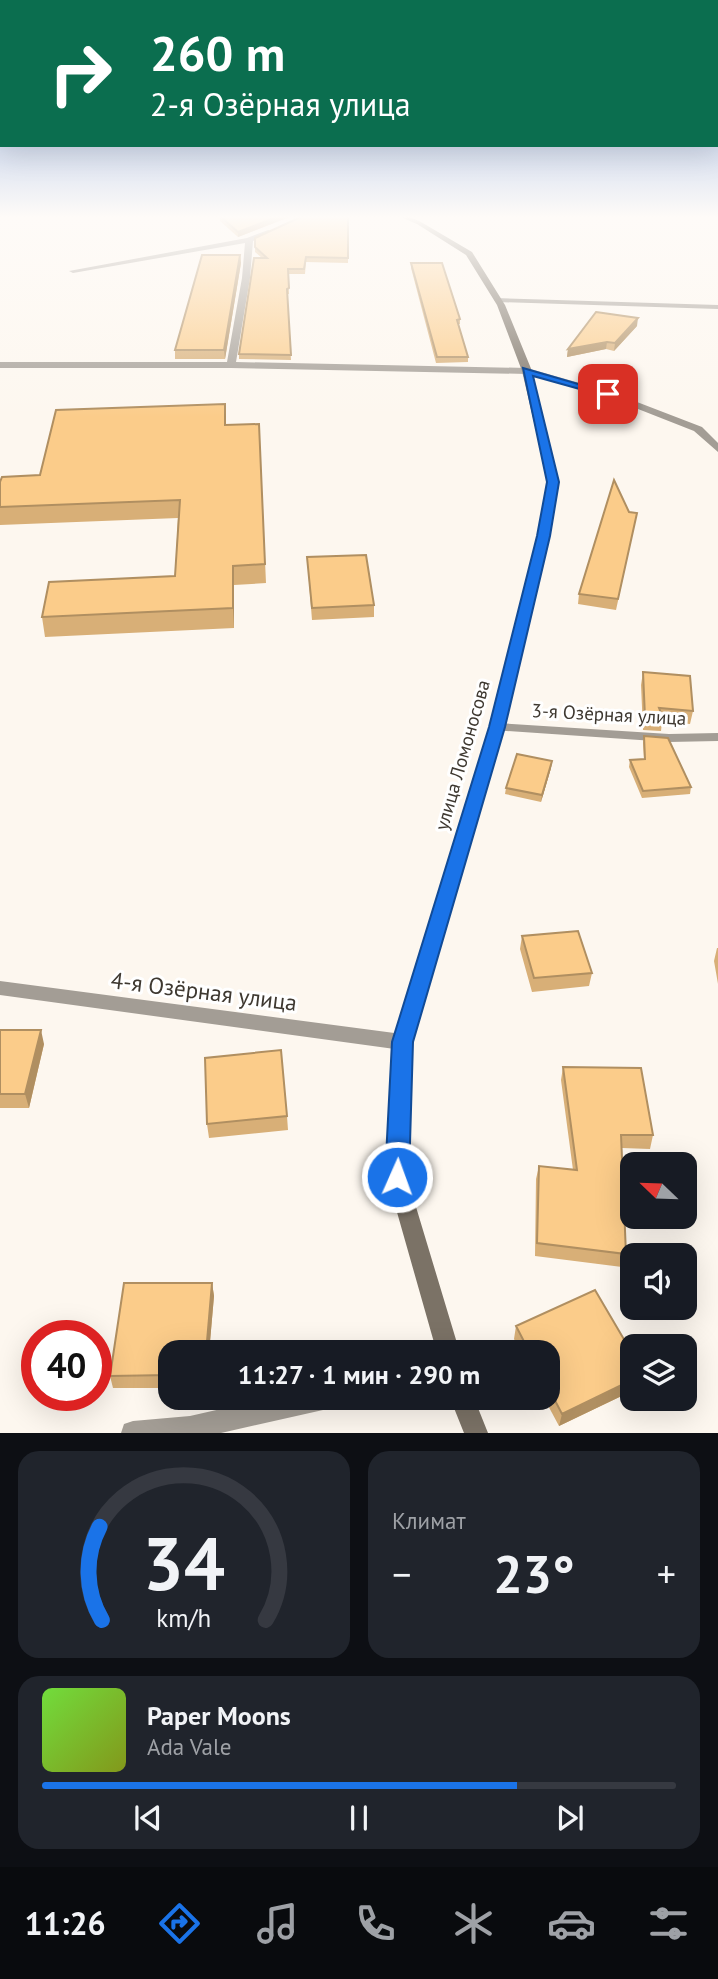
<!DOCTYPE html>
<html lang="ru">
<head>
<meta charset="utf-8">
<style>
  :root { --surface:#171b24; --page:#20242c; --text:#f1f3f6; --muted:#9ea1a6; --line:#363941; --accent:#1a73e8 }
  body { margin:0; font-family:"PT Sans",sans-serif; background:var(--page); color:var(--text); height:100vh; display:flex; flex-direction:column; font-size:26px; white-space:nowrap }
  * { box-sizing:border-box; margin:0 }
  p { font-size:23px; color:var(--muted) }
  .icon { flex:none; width:38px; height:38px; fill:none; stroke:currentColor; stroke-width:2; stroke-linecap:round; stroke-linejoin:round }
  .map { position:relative; height:1433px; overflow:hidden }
  .details { display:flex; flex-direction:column; gap:18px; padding:18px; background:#0d0f14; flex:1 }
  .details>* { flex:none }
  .banner { position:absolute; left:0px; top:0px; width:719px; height:147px; box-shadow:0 7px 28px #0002; background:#0b6e4f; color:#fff; overflow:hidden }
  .needle { width:46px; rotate:293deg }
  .buttons { position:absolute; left:620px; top:1152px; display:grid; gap:14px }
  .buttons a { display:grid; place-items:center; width:77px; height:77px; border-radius:14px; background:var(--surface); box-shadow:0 7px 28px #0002; font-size:35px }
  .speed { position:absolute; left:21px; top:1320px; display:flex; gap:14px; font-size:35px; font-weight:700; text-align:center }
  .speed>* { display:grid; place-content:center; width:91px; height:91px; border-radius:50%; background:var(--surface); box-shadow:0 7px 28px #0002; line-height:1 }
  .speed .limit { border:10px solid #d22; background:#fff; color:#111 }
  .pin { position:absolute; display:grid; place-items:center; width:60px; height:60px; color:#fff; margin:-30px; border-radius:14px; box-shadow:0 4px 10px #0006 }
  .me { position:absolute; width:77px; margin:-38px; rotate:2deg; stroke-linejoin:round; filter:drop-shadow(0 0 5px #0008) }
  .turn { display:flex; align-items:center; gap:24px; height:147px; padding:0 35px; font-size:32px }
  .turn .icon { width:91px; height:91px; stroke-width:2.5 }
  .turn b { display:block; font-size:49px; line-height:60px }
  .big { font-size:52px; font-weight:600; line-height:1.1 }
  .details .widget { flex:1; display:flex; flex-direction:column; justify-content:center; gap:10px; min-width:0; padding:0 24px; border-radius:21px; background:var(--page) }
  .details .dial { align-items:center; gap:0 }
  .dial svg { height:182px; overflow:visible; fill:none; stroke:var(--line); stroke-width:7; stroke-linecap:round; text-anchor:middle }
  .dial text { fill:var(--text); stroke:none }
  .song { display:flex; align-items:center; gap:21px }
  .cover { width:84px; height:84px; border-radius:10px; background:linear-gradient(135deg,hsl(100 70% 55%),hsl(70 70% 35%)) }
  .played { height:7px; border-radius:4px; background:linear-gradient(90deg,var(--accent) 75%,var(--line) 75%) }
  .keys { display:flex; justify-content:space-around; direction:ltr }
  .heat { display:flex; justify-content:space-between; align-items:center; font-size:38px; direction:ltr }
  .details .tiles { flex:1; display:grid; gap:18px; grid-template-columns:1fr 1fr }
  .widget:last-child { grid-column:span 2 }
  .trip { position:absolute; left:158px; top:1340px; width:402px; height:70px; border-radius:21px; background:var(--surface); box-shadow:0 7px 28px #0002; font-weight:600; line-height:70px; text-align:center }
  .tabs { display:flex; height:112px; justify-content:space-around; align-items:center; background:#090b0e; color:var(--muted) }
  .tabs .icon { width:49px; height:49px }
  .tabs .current { color:var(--accent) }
  .tabs b { font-size:32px; color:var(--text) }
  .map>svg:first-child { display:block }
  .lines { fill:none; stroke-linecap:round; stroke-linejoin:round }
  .street { fill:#a39d95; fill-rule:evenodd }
  .secondary { fill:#7b7266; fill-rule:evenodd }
  .wall { fill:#d8af77 }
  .shaded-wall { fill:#b08f61 }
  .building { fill:#fbcc8a; stroke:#b08f61; stroke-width:2 }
  .route { fill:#1a73e8; stroke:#114b97; stroke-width:2 }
  .labels { text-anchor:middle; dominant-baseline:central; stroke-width:6; stroke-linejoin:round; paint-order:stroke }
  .street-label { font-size:19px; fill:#3e3830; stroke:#fff }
  .near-street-label { font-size:23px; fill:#3e3830; stroke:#fff }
</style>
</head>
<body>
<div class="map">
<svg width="718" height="1433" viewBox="0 0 718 1433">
  <rect width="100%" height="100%" fill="#fdf7ef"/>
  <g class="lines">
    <!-- street -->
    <path class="street" d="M 268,230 L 275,232 L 253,241 L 250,278 L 236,362 L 527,368 L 611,392 L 702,427 L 718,443 L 718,452 L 694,431 L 605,396 L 527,374 L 231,368 L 0,368 L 0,362 L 227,362 L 242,278 L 245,243 L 73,273 L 69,271 L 247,238 Z
      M 495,298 L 718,305 L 718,309 L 498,302 L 494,300 Z
      M 497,723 L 669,734 L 718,733 L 718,741 L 669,742 L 492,730 L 490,727 Z
      M 0,981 L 402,1034 L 409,1037 L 411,1042 L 409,1047 L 402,1050 L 0,995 Z
      M 269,1398 L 335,1398 L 331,1406 L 323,1410 L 221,1433 L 121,1433 L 124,1424 L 133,1421 L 190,1416 Z"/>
    <!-- secondary -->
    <path class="secondary" d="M 398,216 L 408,216 L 421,222 L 472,252 L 505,305 L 532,371 L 558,482 L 550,536 L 504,727 L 411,1042 L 407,1177 L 460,1353 L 437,1353 L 387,1177 L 393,1042 L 490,727 L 538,536 L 548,482 L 522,371 L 497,305 L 466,255 L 417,224 Z
      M 450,1398 L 474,1398 L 488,1433 L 464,1433 Z"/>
  </g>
  <!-- wall -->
  <path class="wall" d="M 220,216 L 292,216 L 238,237 L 220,221 Z
    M 348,216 L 348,263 L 306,262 L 305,274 L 288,274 L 289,294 L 287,294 L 291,360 L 239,359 L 239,354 L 262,258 L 255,252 L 255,247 Z
    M 240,255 L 241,263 L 225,359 L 175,359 L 175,350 Z
    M 411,263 L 460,319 L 460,324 L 458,324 L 468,357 L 468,362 L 436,363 L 411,268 Z
    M 637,326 L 614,351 L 606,349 L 567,357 L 568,349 Z
    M 259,424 L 266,583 L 234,585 L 234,628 L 45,637 L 42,617 L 175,576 L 178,518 L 0,525 L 0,482 L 40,475 L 226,425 Z
    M 635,523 L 616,610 L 578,604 L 579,594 Z
    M 307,557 L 374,605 L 374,617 L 312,620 Z
    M 643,672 L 693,711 L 690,724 L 662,722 L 661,731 L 643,730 L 641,685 Z
    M 644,736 L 691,787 L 690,794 L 642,798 L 629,767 L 630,760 L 644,759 L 643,743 Z
    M 552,761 L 551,768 L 541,802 L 505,794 L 506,788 Z
    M 522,936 L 592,973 L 589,986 L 532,992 L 520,949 Z
    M 717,948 L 718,948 L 718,984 L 714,961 Z
    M 0,1030 L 44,1044 L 29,1108 L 0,1108 Z
    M 563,1067 L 653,1135 L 650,1149 L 622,1148 L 626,1254 L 622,1267 L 535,1256 L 536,1179 L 539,1166 L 573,1170 L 561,1080 Z
    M 287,1116 L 288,1130 L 209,1138 L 207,1124 Z
    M 212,1283 L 214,1296 L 209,1353 L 170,1353 L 170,1388 L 113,1388 L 110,1376 Z
    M 516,1326 L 632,1353 L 632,1391 L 559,1426 L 544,1398 L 548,1398 L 548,1353 L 521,1353 L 514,1339 Z"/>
  <!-- shaded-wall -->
  <path class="shaded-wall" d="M 279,216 L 292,216 L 238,237 L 238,232 Z
    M 240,255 L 241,263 L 225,359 L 224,350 Z
    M 638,318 L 637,326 L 614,351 L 615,343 Z
    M 607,342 L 606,349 L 567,357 L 568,349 Z
    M 233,566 L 234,585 L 234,628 L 233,608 Z
    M 552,761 L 551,768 L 541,802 L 542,795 Z
    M 41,1030 L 44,1044 L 29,1108 L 25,1094 Z
    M 212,1283 L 214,1296 L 209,1353 L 206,1353 Z
    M 632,1380 L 632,1391 L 559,1426 L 562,1414 Z"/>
  <!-- building -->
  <path class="building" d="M 220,216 L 279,216 L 238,232 Z
    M 303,216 L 348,216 L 348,258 L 306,257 L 304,269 L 288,269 L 289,288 L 287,289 L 291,355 L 239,354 L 254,258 L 267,258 L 255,247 L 255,238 Z
    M 202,255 L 240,255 L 224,350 L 175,350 Z
    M 411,263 L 442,263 L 460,319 L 457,320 L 468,357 L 437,357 Z
    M 596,312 L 638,318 L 615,343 L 607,342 L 568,349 Z
    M 225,404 L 225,425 L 259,424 L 265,564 L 233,566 L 233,608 L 42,617 L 49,582 L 175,576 L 180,500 L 0,507 L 0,482 L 2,477 L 40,475 L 56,410 Z
    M 614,480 L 629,512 L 637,513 L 618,599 L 579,594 Z
    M 366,555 L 374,605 L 312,608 L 307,557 Z
    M 643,672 L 690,676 L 693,711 L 659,708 L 663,718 L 645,717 Z
    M 644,736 L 668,738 L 691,787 L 643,791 L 630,760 L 645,759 Z
    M 517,754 L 552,761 L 542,795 L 506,788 Z
    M 578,931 L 592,973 L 534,978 L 522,936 Z
    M 0,1030 L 41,1030 L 25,1094 L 0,1094 Z
    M 281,1050 L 287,1116 L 207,1124 L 205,1058 Z
    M 563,1067 L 641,1068 L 653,1135 L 621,1135 L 626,1254 L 537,1243 L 539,1166 L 577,1170 Z
    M 124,1283 L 212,1283 L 206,1353 L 170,1353 L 170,1375 L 110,1376 Z
    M 595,1290 L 632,1353 L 632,1380 L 562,1414 L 548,1387 L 548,1353 L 530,1353 L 516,1326 Z"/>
  <!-- sky -->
  <linearGradient id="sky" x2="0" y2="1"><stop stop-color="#85a6e0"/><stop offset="0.52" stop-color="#fefbf8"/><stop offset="1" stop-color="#fefbf8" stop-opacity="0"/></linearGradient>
  <rect width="718" height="417" fill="url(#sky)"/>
  <!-- route -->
  <path class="route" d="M 523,368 L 613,394 L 608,397 L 533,376 L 559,482 L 550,536 L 505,727 L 413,1042 L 409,1177 L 405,1184 L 397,1187 L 389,1184 L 385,1177 L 392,1042 L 489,727 L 537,536 L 547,482 Z"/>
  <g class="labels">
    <!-- street labels -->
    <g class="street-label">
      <text transform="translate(609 714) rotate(3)">3-я Озёрная улица</text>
      <text transform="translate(462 755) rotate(-74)">улица Ломоносова</text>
    </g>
    <!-- near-street labels -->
    <g class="near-street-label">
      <text transform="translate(204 991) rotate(7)">4-я Озёрная улица</text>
    </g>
  </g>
</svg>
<div class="buttons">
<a><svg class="needle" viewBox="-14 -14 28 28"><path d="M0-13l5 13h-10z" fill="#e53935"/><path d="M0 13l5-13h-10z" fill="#9ea1a6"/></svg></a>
<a><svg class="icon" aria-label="sound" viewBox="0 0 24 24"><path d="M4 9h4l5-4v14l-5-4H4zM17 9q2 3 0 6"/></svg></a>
<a><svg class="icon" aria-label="layers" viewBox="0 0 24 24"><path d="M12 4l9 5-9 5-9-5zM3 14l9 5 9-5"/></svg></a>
</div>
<div class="speed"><div class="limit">40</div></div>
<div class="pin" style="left:608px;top:394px;background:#d93025"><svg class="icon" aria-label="arrive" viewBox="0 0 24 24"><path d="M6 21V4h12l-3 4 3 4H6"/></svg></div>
<svg class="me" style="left:397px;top:1177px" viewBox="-20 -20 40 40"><circle r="17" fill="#1a73e8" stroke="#fff" stroke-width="3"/><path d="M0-11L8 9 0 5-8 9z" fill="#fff"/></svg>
<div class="trip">11:27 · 1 мин · 290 m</div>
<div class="banner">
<div class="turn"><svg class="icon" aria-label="right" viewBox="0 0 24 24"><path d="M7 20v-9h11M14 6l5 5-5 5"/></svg><div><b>260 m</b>2-я Озёрная улица</div></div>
</div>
</div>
<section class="details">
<div class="tiles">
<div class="widget dial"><svg viewBox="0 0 100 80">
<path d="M14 69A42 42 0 1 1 86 69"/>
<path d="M14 69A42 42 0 0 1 13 28" stroke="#1a73e8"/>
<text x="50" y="56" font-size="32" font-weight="700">34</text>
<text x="50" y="72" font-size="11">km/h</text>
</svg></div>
<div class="widget"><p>Климат</p>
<div class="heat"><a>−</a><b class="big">23°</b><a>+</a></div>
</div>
<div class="widget">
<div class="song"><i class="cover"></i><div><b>Paper Moons</b><p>Ada Vale</p></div></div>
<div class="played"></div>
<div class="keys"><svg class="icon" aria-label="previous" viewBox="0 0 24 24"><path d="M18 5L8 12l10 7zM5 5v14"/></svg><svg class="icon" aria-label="pause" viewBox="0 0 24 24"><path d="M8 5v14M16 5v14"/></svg><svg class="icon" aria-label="next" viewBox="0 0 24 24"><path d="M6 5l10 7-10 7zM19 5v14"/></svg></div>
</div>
</div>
</section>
<nav class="tabs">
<b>11:26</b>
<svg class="icon current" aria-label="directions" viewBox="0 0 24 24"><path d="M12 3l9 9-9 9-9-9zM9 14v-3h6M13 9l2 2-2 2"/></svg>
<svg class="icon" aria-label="music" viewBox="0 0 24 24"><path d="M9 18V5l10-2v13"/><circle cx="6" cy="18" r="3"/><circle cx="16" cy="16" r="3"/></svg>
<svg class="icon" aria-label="phone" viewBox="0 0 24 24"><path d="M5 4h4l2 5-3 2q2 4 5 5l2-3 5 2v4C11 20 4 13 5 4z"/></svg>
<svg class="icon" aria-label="climate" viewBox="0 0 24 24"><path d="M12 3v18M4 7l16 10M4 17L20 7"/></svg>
<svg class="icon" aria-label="car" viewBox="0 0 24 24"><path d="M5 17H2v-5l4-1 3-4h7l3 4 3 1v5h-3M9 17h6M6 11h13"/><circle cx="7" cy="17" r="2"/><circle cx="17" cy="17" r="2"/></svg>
<svg class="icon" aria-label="filters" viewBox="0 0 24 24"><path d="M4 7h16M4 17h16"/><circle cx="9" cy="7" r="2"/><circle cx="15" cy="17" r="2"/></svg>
</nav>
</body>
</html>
